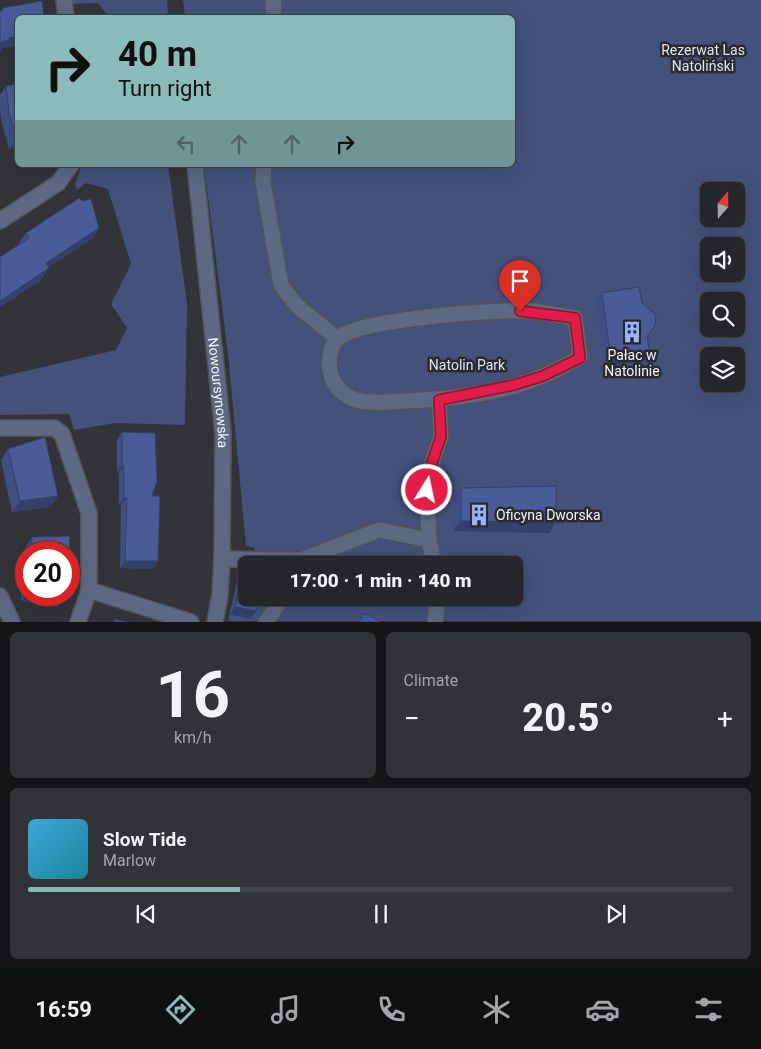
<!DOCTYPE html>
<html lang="en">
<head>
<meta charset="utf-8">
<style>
  :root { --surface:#26272b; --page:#323337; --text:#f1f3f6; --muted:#a4a5a9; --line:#424447; --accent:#8bbbb9 }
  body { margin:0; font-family:Roboto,sans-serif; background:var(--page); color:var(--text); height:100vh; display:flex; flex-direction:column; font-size:19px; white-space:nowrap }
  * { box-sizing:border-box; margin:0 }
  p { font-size:16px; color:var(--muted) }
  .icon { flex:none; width:28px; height:28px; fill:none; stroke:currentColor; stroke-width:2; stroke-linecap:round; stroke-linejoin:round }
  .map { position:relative; height:622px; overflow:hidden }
  .side { display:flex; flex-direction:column; gap:10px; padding:10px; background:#151518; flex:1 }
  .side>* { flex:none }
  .top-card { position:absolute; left:15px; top:15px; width:500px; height:152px; border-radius:8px; box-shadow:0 5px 20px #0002,0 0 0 1px var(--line); background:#8bbbb9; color:#111; overflow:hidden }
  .needle { width:32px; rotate:20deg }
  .buttons { position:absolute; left:700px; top:182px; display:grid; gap:10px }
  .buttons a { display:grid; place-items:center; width:45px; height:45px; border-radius:8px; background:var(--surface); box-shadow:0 5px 20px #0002,0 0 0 1px var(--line); font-size:25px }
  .speed { position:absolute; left:15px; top:541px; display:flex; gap:10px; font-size:25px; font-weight:700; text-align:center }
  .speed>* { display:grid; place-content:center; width:65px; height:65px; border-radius:50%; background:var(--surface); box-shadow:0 5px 20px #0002,0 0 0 1px var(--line); line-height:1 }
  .speed .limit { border:8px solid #d22; background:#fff; color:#111 }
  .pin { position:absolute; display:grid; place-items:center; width:42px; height:42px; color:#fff; margin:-51px -21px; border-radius:50% 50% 50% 0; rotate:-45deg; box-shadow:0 0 5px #0007 }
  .pin .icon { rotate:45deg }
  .me { position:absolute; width:55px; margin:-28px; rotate:10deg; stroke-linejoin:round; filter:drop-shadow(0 0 4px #0008) }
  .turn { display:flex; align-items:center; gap:18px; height:105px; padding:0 20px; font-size:22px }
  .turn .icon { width:65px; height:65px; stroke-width:2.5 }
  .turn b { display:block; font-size:35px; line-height:42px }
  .lanes { display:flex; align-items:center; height:48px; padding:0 20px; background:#0003; justify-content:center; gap:25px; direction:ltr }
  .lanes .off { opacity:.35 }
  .big { font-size:38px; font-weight:800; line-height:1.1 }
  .side .widget { flex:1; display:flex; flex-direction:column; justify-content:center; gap:8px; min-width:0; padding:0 18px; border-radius:8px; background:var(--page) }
  .side .dial { align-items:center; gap:0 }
  .dial b { font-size:65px; line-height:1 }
  .song { display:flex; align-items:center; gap:15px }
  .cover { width:60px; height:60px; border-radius:8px; background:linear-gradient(135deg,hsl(200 70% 55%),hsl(190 70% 35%)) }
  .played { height:5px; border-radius:2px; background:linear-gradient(90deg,var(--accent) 30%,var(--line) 30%) }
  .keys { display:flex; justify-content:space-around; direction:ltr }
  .heat { display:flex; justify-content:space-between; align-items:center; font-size:28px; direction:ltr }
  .side .tiles { flex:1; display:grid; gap:10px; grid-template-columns:1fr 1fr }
  .widget:last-child { grid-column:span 2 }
  .trip { position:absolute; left:238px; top:556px; width:285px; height:50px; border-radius:8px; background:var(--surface); box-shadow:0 5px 20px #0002,0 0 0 1px var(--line); font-weight:800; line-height:50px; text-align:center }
  .dock { display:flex; height:80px; justify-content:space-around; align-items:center; background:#0f1011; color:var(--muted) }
  .dock .icon { width:35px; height:35px }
  .dock .current { color:var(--accent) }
  .dock b { font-size:22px; color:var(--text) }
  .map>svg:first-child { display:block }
  .green { fill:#43517b; fill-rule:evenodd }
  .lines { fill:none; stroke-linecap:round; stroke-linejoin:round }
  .minor-casing { stroke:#515357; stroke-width:18 }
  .minor { stroke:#5e6882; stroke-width:15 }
  .wall { fill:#3f4f82 }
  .shaded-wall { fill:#33406a }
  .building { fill:#495c97; stroke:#33406a }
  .route-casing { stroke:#92132f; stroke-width:12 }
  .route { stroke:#e11d48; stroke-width:9 }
  .labels { text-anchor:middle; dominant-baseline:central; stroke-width:5; stroke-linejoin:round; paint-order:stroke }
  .park-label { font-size:14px; fill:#dde4f6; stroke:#282a2f }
  .poi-label { font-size:14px; fill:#f2f4f7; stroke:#282a2f }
  .street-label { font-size:14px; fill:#f2f4f7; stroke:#282a2f }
</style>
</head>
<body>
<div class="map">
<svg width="761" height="622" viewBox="0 0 761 622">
  <rect width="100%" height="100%" fill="#323439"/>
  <!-- green -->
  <path class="green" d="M 72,0 L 167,0 L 168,13 L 163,17 L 106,17 L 107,15 L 98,3 L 73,4 Z
    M 183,0 L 761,0 L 761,621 L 228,621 L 240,568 L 246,569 L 246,598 L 514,598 L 514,565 L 252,565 L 255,548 L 246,546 L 228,353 L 204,165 L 512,165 L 512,18 L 185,17 ZM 709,191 L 736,191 L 736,219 L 709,219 ZM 709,246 L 736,246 L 736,274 L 709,274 ZM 709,301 L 736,301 L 736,329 L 709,329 ZM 709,356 L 736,356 L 736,384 L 709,384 Z
    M 82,165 L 168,165 L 187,303 L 185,425 L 115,423 L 74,430 L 69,414 L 0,415 L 0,377 L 116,350 L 127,328 L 111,304 L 131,264 L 108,189 L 86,183 L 77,190 L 75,184 Z"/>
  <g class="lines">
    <!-- minor casing -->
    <g class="minor-casing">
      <g id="minor">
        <path d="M 64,0 L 66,18"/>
        <path d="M 273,18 L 274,0"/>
        <path id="s1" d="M 195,165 L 223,433 L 222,559 L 220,595 L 215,622"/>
        <path d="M 264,165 L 263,182 L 281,285 L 297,306 L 338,339"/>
        <path d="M 0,221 L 58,183 L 71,165"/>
        <path d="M 504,311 L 535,311 L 575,318 L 580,357 C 568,364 556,371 543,376 C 500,394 451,399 406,401 C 391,402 371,404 356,400 C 342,395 333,386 330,371 C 328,362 330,347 337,339 C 357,320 474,312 504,311 Z"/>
        <path d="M 0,428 L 54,428 L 62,434 L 89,513 L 89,590 L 78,622"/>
        <path d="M 222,559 L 301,560"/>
        <path d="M 299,565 L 301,560 L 379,530 L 429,540"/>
        <path d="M 434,565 L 429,540 L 427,490 L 430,469 L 441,436 L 439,400"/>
        <path d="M 89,590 L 191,622"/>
        <path d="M 0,596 L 12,622"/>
        <path d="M 266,622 L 282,598"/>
        <path d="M 435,622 L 438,598"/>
      </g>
    </g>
    <!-- minor -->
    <use href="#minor" class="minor"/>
  </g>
  <!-- wall -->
  <path class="wall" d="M 18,84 L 18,149 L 9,149 L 2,124 L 0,109 L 0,95 L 6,86 Z
    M 99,228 L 92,239 L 48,267 L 42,279 L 0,307 L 0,257 L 19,245 L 18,244 L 26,233 Z
    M 602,293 L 647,337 L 650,354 L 644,361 L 606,367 L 596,301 Z
    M 122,432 L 152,496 L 158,561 L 153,569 L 120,568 L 121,505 L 119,505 L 119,473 L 117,473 L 117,440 Z
    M 8,449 L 58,496 L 50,507 L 12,512 L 1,460 Z
    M 461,488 L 549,533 L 453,531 L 453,499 Z
    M 32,537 L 69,552 L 26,552 L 26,595 L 58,607 L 21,601 L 25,548 Z
    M 245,561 L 251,619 L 230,614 L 240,569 Z"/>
  <!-- shaded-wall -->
  <path class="shaded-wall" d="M 18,36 L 18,46 L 3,48 L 1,51 L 0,52 L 0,42 L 9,38 Z
    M 17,139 L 18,139 L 18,149 L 9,149 Z
    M 99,228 L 92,239 L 38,274 L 46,263 Z
    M 49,268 L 42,279 L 0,307 L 0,301 Z
    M 650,354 L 644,361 L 606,367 L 611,360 Z
    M 124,465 L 119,473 L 117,473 L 122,466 Z
    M 58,496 L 50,507 L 12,512 L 20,501 Z
    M 124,497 L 127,498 L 121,505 L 119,505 Z
    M 461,521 L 556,522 L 549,533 L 453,531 Z
    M 125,561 L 158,561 L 153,569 L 120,568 Z
    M 26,593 L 26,595 L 57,595 L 66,597 L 58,607 L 21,601 Z
    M 235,607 L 256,611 L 251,619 L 230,614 Z"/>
  <!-- building -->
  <path class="building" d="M 42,1 L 44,18 L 18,18 L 18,36 L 9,38 L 9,40 L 0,42 L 0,11 L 3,11 L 2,8 Z
    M 18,84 L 18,139 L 17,139 L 9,113 L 6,86 Z
    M 79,198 L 82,201 L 91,199 L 99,228 L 46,263 L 49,268 L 0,301 L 0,257 L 29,238 L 26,233 Z
    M 639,287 L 642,303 L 656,315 L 655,326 L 647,336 L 650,354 L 611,360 L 602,293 Z
    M 122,432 L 155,433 L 157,481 L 152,496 L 160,496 L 158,561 L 125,561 L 127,498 L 124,497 L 124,465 L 122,466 Z
    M 45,437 L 58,496 L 20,501 L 8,449 Z
    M 556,486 L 556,522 L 461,521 L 461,488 Z
    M 70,536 L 69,559 L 69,552 L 31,552 L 32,537 Z
    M 245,561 L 263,565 L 246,565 L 246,598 L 259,598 L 256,611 L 235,607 Z
    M 364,613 L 381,622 L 359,622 Z
    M 114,619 L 127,622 L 114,622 Z"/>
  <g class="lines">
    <!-- route casing -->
    <g class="route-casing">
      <path id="route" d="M 427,490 L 430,469 L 441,436 L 439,400 L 514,385 L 543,376 L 580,358 L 575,318 L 520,311"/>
    </g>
    <!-- route -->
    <use href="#route" class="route"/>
  </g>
  <!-- icons -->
  <defs>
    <g id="building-bare" transform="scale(1.725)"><path d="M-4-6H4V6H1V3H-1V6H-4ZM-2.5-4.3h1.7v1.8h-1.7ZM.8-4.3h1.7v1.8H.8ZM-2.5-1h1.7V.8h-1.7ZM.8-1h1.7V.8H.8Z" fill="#9bb5fd" stroke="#282a2f" stroke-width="2.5" paint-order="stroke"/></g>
  </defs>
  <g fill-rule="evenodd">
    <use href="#building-bare" x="632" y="332"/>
    <use href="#building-bare" x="479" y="515"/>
  </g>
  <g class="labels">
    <!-- park labels -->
    <g class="park-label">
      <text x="703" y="50">Rezerwat Las<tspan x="703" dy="16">Natoliński</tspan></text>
      <text x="467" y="365">Natolin Park</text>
    </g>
    <!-- poi labels -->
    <g class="poi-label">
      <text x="632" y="355">Pałac w<tspan x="632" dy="16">Natolinie</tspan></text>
      <text x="496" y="515" text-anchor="start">Oficyna Dworska</text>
    </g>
    <!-- street labels -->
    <g class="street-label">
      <text stroke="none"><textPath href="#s1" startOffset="229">Nowoursynowska</textPath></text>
    </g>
  </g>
</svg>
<div class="buttons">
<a><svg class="needle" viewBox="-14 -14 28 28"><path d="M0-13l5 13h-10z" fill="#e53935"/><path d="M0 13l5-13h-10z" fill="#a4a5a9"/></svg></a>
<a><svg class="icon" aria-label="sound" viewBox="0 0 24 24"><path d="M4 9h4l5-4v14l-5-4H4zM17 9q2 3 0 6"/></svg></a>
<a><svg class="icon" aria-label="search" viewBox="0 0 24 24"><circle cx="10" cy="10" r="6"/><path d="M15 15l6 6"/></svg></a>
<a><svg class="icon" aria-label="layers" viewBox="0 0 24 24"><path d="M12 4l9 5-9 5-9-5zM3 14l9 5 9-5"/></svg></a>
</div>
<div class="speed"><div class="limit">20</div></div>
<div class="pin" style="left:520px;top:311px;background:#d93025"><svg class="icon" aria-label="arrive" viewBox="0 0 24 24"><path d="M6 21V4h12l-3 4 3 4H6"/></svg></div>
<svg class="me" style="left:427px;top:490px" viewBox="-20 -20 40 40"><circle r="17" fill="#e11d48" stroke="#fff" stroke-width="3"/><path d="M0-11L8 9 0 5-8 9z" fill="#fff"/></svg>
<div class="trip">17:00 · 1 min · 140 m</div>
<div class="top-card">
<div class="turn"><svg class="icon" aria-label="right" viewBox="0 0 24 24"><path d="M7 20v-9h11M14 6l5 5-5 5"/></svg><div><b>40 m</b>Turn right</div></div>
<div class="lanes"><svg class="icon off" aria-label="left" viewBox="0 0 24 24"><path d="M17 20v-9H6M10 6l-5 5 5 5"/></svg><svg class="icon off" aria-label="ahead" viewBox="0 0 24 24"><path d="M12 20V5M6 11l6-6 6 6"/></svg><svg class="icon off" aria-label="ahead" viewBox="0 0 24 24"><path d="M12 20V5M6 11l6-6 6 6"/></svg><svg class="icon" aria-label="right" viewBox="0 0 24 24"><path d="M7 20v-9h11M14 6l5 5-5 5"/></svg></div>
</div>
</div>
<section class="side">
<div class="tiles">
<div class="widget dial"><b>16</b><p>km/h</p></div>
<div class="widget"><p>Climate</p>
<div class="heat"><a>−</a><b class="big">20.5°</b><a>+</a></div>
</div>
<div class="widget">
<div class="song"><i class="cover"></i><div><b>Slow Tide</b><p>Marlow</p></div></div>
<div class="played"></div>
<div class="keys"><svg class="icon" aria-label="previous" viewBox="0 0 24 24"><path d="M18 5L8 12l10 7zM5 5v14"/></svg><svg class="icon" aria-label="pause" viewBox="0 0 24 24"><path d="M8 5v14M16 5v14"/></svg><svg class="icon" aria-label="next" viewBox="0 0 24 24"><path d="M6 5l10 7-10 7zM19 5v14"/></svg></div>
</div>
</div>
</section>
<nav class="dock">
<b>16:59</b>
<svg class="icon current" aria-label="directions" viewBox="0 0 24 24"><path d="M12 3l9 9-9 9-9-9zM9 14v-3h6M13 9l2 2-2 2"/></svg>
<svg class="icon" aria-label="music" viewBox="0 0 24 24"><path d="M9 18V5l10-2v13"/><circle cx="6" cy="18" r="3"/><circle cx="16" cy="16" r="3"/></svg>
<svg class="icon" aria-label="phone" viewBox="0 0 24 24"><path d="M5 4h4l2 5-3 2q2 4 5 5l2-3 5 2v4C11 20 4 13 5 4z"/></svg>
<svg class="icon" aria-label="climate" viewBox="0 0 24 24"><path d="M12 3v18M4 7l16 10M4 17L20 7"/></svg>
<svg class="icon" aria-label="car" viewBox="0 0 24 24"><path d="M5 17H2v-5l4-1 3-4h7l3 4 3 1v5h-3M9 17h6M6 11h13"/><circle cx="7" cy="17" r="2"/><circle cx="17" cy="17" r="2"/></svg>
<svg class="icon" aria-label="filters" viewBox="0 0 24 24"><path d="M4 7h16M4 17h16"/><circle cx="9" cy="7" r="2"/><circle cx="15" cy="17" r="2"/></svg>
</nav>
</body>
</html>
